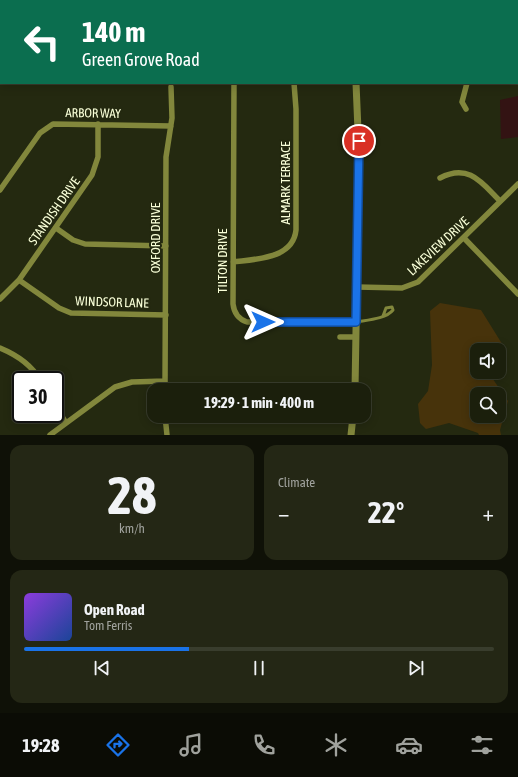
<!DOCTYPE html>
<html lang="en">
<head>
<meta charset="utf-8">
<style>
  :root { --surface:#1b1f0c; --page:#242715; --text:#f1f3f6; --muted:#a0a29d; --line:#393d2d; --accent:#1a73e8 }
  body { margin:0; font-family:"Asap Condensed",sans-serif; background:var(--page); color:var(--text); height:100vh; display:flex; flex-direction:column; font-size:15px; white-space:nowrap }
  * { box-sizing:border-box; margin:0 }
  p { font-size:13px; color:var(--muted) }
  .icon { flex:none; width:22px; height:22px; fill:none; stroke:currentColor; stroke-width:2; stroke-linecap:round; stroke-linejoin:round }
  .map { position:relative; height:435px; overflow:hidden }
  .sheet { display:flex; flex-direction:column; gap:10px; padding:10px; background:#0f1107; flex:1 }
  .sheet>* { flex:none }
  .hud { position:absolute; left:0px; top:0px; width:518px; height:84px; box-shadow:0 2px 10px #0003,0 0 0 1px var(--line); background:#0b6e4f; color:#fff; overflow:hidden }
  .fabs { position:absolute; left:470px; top:343px; display:grid; gap:8px }
  .fabs a { display:grid; place-items:center; width:36px; height:36px; border-radius:8px; background:var(--surface); box-shadow:0 2px 10px #0003,0 0 0 1px var(--line); font-size:20px }
  .speed { position:absolute; left:12px; top:371px; display:flex; gap:8px; font-size:20px; font-weight:700; text-align:center }
  .speed>* { display:grid; place-content:center; width:52px; height:52px; border-radius:50%; background:var(--surface); box-shadow:0 2px 10px #0003,0 0 0 1px var(--line); line-height:1 }
  .speed .limit { border:2px solid #111; border-radius:6px; background:#fff; color:#111 }
  .pin { position:absolute; display:grid; place-items:center; width:34px; height:34px; color:#fff; margin:-17px; border:2px solid #fff; border-radius:50%; box-shadow:0 1px 4px #0007 }
  .me { position:absolute; width:44px; margin:-22px; rotate:90deg; stroke-linejoin:round; filter:drop-shadow(0 0 3px #0008) }
  .turn { display:flex; align-items:center; gap:14px; height:84px; padding:0 16px; font-size:18px }
  .turn .icon { width:52px; height:52px; stroke-width:2.5 }
  .turn b { display:block; font-size:28px; line-height:34px }
  .big { font-size:30px; font-weight:700; line-height:1.1 }
  .sheet .card { flex:1; display:flex; flex-direction:column; justify-content:center; gap:6px; min-width:0; padding:0 14px; border-radius:12px; background:var(--page) }
  .sheet .dial { align-items:center; gap:0 }
  .dial b { font-size:52px; line-height:1 }
  .song { display:flex; align-items:center; gap:12px }
  .cover { width:48px; height:48px; border-radius:6px; background:linear-gradient(135deg,hsl(270 70% 55%),hsl(220 70% 35%)) }
  .played { height:4px; border-radius:2px; background:linear-gradient(90deg,var(--accent) 35%,var(--line) 35%) }
  .keys { display:flex; justify-content:space-around; direction:ltr }
  .heat { display:flex; justify-content:space-between; align-items:center; font-size:22px; direction:ltr }
  .sheet .tiles { flex:1; display:grid; gap:10px; grid-template-columns:1fr 1fr }
  .card:last-child { grid-column:span 2 }
  .trip { position:absolute; left:147px; top:383px; width:224px; height:40px; border-radius:12px; background:var(--surface); box-shadow:0 2px 10px #0003,0 0 0 1px var(--line); font-weight:700; line-height:40px; text-align:center }
  .tabs { display:flex; height:64px; justify-content:space-around; align-items:center; background:#0b0c05; color:var(--muted) }
  .tabs .icon { width:28px; height:28px }
  .tabs .on { color:var(--accent) }
  .tabs b { font-size:18px; color:var(--text) }
  .map>svg:first-child { display:block }
  .green { fill:#331313 }
  .water { fill:#47330b; fill-rule:evenodd }
  .lines { fill:none; stroke-linecap:round; stroke-linejoin:round }
  .service { stroke:#82873c; stroke-width:3 }
  .minor { stroke:#82873c; stroke-width:5.5 }
  .tertiary { stroke:#82873c; stroke-width:7 }
  .route-casing { stroke:#114b97; stroke-width:10 }
  .route { stroke:#1a73e8; stroke-width:7 }
  .labels { text-anchor:middle; dominant-baseline:central; stroke-width:4; stroke-linejoin:round; paint-order:stroke }
  .street-label { font-size:13px; fill:#f9ffd8; stroke:#242910 }
</style>
</head>
<body>
<div class="map">
<svg width="518" height="435" viewBox="0 0 518 435">
  <rect width="100%" height="100%" fill="#242910"/>
  <!-- green -->
  <path class="green" d="M 16,0 L 378,0 L 378,1 L 16,1 Z
    M 518,96 L 518,137 L 501,139 L 500,100 Z"/>
  <!-- water -->
  <path class="water" d="M 440,303 L 481,310 L 504,347 L 499,355 L 499,350 L 477,350 L 477,372 L 488,372 L 508,401 L 500,430 L 501,435 L 479,435 L 478,433 L 449,423 L 426,429 L 420,423 L 418,404 L 428,391 L 432,365 L 430,311 ZM 477,394 L 499,394 L 499,416 L 477,416 Z"/>
  <g class="lines">
    <!-- service -->
    <path class="service" d="M 356,322 C 367,320 386,319 393,310 L 392,307 L 386,308 L 383,316"/>
    <!-- minor -->
    <path class="minor" d="M 430,1 L 431,0
      M 517,63 L 518,63
      M 234,83 L 233,304 C 234,313 238,319 247,322 L 356,322
      M 466,109 L 462,102 L 467,83
      M 440,178 C 469,163 482,183 500,201
      M 0,190 L 40,133 L 53,124 L 171,126
      M 56,228 L 73,240 L 85,244 L 166,246
      M 464,238 L 518,294
      M 233,262 C 256,259 293,259 296,230 L 296,109 L 294,83
      M 19,280 L 59,308 L 71,313 L 166,315
      M 357,287 L 402,288 L 418,282 L 518,184
      M 0,299 L 19,280 L 92,175 L 98,157 L 98,124
      M 340,337 L 356,337
      M 0,348 C 17,355 31,364 40,380
      M 165,390 L 166,157 L 172,118 L 171,87
      M 55,405 L 66,423
      M 165,416 L 167,435
      M 50,435 L 115,387 L 132,382 L 165,381"/>
    <!-- tertiary -->
    <path class="tertiary" d="M 7,1 L 7,0
      M 350,1 L 350,0
      M 0,27 L 1,23
      M 355,390 L 359,154 L 356,83
      M 351,435 L 353,416"/>
  </g>
  <g class="lines">
    <!-- route casing -->
    <g class="route-casing">
      <path id="route" d="M 263,322 L 356,322 L 359,141"/>
    </g>
    <!-- route -->
    <use href="#route" class="route"/>
  </g>
  <g class="labels">
    <!-- street labels -->
    <g class="street-label">
      <text transform="translate(93 113) rotate(1)">ARBOR WAY</text>
      <text transform="translate(285 183) rotate(-90)">ALMARK TERRACE</text>
      <text transform="translate(54 211) rotate(-55)">STANDISH DRIVE</text>
      <text transform="translate(155 238) rotate(-90)">OXFORD DRIVE</text>
      <text transform="translate(438 246) rotate(-43)">LAKEVIEW DRIVE</text>
      <text transform="translate(222 261) rotate(-90)">TILTON DRIVE</text>
      <text transform="translate(112 302) rotate(2)">WINDSOR LANE</text>
    </g>
  </g>
</svg>
<div class="fabs">
<a><svg class="icon" aria-label="sound" viewBox="0 0 24 24"><path d="M4 9h4l5-4v14l-5-4H4zM17 9q2 3 0 6"/></svg></a>
<a><svg class="icon" aria-label="search" viewBox="0 0 24 24"><circle cx="10" cy="10" r="6"/><path d="M15 15l6 6"/></svg></a>
</div>
<div class="speed"><div class="limit">30</div></div>
<div class="pin" style="left:359px;top:141px;background:#d93025"><svg class="icon" aria-label="arrive" viewBox="0 0 24 24"><path d="M6 21V4h12l-3 4 3 4H6"/></svg></div>
<svg class="me" style="left:263px;top:322px" viewBox="-20 -20 40 40"><path d="M0-17L14 15 0 8-14 15z" fill="#1a73e8" stroke="#fff" stroke-width="4"/></svg>
<div class="trip">19:29 · 1 min · 400 m</div>
<div class="hud">
<div class="turn"><svg class="icon" aria-label="left" viewBox="0 0 24 24"><path d="M17 20v-9H6M10 6l-5 5 5 5"/></svg><div><b>140 m</b>Green Grove Road</div></div>
</div>
</div>
<section class="sheet">
<div class="tiles">
<div class="card dial"><b>28</b><p>km/h</p></div>
<div class="card"><p>Climate</p>
<div class="heat"><a>−</a><b class="big">22°</b><a>+</a></div>
</div>
<div class="card">
<div class="song"><i class="cover"></i><div><b>Open Road</b><p>Tom Ferris</p></div></div>
<div class="played"></div>
<div class="keys"><svg class="icon" aria-label="previous" viewBox="0 0 24 24"><path d="M18 5L8 12l10 7zM5 5v14"/></svg><svg class="icon" aria-label="pause" viewBox="0 0 24 24"><path d="M8 5v14M16 5v14"/></svg><svg class="icon" aria-label="next" viewBox="0 0 24 24"><path d="M6 5l10 7-10 7zM19 5v14"/></svg></div>
</div>
</div>
</section>
<nav class="tabs">
<b>19:28</b>
<svg class="icon on" aria-label="directions" viewBox="0 0 24 24"><path d="M12 3l9 9-9 9-9-9zM9 14v-3h6M13 9l2 2-2 2"/></svg>
<svg class="icon" aria-label="music" viewBox="0 0 24 24"><path d="M9 18V5l10-2v13"/><circle cx="6" cy="18" r="3"/><circle cx="16" cy="16" r="3"/></svg>
<svg class="icon" aria-label="phone" viewBox="0 0 24 24"><path d="M5 4h4l2 5-3 2q2 4 5 5l2-3 5 2v4C11 20 4 13 5 4z"/></svg>
<svg class="icon" aria-label="climate" viewBox="0 0 24 24"><path d="M12 3v18M4 7l16 10M4 17L20 7"/></svg>
<svg class="icon" aria-label="car" viewBox="0 0 24 24"><path d="M5 17H2v-5l4-1 3-4h7l3 4 3 1v5h-3M9 17h6M6 11h13"/><circle cx="7" cy="17" r="2"/><circle cx="17" cy="17" r="2"/></svg>
<svg class="icon" aria-label="filters" viewBox="0 0 24 24"><path d="M4 7h16M4 17h16"/><circle cx="9" cy="7" r="2"/><circle cx="15" cy="17" r="2"/></svg>
</nav>
</body>
</html>
